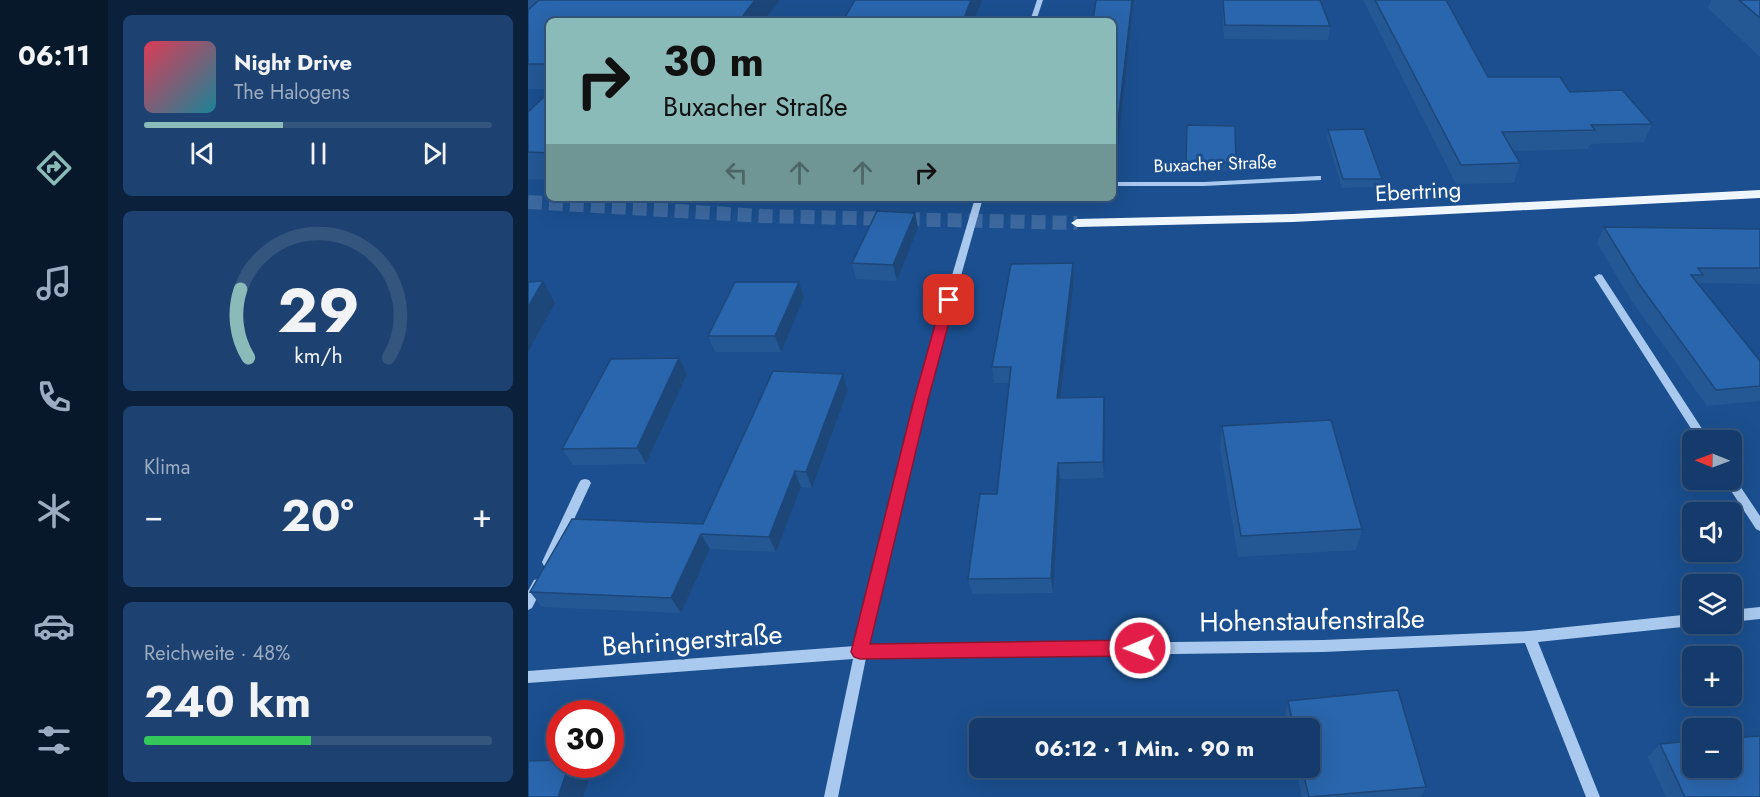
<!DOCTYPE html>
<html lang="de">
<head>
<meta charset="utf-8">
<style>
  :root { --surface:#143b6b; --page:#1d4271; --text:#f1f3f6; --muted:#9dadc1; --line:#33557e; --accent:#8bbbb9 }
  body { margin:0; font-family:Jost,sans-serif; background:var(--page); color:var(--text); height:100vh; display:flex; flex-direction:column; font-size:22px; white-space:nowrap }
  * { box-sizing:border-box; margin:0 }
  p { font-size:20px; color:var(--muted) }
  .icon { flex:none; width:33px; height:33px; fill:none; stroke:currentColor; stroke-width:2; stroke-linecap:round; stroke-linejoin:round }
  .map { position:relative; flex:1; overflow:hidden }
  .details { display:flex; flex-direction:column; gap:15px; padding:15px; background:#0b203b; width:420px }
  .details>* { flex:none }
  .banner { position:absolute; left:18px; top:18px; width:570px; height:183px; border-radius:9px; box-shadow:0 6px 24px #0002,0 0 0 2px var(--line); background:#8bbbb9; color:#111; overflow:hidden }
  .needle { width:39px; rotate:271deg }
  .tools { position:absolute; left:1154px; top:430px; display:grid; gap:12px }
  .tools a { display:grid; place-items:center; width:60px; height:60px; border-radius:9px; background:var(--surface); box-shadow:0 6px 24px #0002,0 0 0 2px var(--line); font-size:30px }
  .speed { position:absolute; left:18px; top:700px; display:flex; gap:12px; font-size:30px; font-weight:700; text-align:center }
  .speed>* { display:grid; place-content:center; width:78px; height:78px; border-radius:50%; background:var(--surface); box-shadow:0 6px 24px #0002,0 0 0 2px var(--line); line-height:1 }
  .speed .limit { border:9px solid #d22; background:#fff; color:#111 }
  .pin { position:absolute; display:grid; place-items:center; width:51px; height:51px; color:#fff; margin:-26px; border-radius:12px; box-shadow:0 3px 9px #0006 }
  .me { position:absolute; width:66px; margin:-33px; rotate:269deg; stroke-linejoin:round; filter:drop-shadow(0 0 4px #0008) }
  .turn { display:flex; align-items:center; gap:21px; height:126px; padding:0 18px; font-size:27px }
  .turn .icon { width:78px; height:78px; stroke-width:2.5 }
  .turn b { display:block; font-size:42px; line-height:51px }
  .lanes { display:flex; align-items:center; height:57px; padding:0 18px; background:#0003; justify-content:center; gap:30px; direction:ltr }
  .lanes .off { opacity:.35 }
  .big { font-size:45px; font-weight:700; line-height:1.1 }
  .details .tile { flex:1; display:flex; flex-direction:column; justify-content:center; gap:9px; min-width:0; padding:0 21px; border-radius:9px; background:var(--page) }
  .details .dial { align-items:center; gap:0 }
  .dial svg { height:156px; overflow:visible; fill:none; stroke:var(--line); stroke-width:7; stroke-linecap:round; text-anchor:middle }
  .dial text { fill:var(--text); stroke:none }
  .song { display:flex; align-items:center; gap:18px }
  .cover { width:72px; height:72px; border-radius:9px; background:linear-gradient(135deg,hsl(350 70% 55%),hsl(190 70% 35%)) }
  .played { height:6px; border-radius:3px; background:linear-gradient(90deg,var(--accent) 40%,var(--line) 40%) }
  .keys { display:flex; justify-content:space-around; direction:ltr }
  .heat { display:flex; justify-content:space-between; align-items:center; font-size:33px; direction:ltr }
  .charge { height:9px; border-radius:4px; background:linear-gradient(90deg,#34c759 48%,var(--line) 0) }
  .trip { position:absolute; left:441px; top:718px; width:351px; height:60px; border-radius:9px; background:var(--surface); box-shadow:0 6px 24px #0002,0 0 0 2px var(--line); font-weight:700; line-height:60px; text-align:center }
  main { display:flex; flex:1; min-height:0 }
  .menu { display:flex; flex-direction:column; width:108px; justify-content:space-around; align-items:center; background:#08182b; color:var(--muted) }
  .menu .icon { width:42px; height:42px }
  .menu .selected { color:var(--accent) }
  .menu b { font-size:27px; color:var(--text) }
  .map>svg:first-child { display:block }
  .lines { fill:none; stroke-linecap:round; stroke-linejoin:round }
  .major-tunnel { stroke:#3d69a0; stroke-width:14; stroke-dasharray:14 7; stroke-linecap:butt }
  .minor { fill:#a9c9ee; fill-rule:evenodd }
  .major { fill:#f0f6ff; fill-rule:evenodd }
  .wall { fill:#245895 }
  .shaded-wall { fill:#1d4779 }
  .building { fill:#2a66ad; stroke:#1d4779; stroke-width:1.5 }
  .route { fill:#e11d48; stroke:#92132f; stroke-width:1.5 }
  .labels { text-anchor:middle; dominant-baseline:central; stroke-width:6; stroke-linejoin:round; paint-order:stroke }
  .far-street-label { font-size:18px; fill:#fff; stroke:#1b4f8f }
  .street-label { font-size:22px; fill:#fff; stroke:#1b4f8f }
  .near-street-label { font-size:27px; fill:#fff; stroke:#1b4f8f }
</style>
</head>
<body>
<main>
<nav class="menu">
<b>06:11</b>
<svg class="icon selected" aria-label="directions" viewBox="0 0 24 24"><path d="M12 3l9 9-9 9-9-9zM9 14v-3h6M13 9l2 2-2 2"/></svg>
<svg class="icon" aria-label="music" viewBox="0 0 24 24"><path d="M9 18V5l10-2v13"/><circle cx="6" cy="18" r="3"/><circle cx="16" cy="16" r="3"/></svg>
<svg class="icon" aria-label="phone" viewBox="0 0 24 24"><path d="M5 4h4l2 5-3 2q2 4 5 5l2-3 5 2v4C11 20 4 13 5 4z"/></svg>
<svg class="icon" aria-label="climate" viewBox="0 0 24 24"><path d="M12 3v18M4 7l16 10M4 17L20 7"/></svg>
<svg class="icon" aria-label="car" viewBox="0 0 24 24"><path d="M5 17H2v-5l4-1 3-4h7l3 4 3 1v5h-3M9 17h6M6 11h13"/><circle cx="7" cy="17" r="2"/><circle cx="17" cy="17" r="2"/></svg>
<svg class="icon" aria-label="filters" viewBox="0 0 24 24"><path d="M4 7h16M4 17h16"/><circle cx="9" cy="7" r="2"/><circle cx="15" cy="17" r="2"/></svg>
</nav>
<section class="details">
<div class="tile">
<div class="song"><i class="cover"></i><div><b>Night Drive</b><p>The Halogens</p></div></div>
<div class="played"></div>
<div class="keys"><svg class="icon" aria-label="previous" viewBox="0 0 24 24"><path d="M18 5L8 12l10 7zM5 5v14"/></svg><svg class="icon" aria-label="pause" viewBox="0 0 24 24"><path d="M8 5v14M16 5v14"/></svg><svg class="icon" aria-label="next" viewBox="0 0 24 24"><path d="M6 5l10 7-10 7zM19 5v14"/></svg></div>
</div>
<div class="tile dial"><svg viewBox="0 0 100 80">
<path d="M14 69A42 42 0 1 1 86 69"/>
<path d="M14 69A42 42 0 0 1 10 34" stroke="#8bbbb9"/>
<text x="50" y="56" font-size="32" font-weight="700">29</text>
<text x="50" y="72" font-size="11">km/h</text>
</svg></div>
<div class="tile"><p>Klima</p>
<div class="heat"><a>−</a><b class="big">20°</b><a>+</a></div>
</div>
<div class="tile"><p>Reichweite · 48%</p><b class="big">240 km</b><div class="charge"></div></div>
</section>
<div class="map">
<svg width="1232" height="797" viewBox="0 0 1232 797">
  <rect width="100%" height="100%" fill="#1b4f8f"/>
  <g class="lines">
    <!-- major-tunnel -->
    <path class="major-tunnel" d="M 0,202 L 234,216 L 549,223"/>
    <!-- minor -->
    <path class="minor" d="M 509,0 L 515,0 L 508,21 L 502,21 Z
      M 790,176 L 793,176 L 793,180 L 676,186 L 585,186 L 585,182 L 676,182 Z
      M 447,198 L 455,198 L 395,410 L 368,520 L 340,646 L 795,640 L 1001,631 L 1164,614 L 1164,624 L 1169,624 L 1164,626 L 1010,642 L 1072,797 L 1058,797 L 997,643 L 795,652 L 338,658 L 310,797 L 296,797 L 325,659 L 0,683 L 0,671 L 327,646 L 356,520 L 384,410 Z
      M 1071,274 L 1074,275 L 1182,441 L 1171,441 L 1066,277 Z
      M 1203,476 L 1206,477 L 1232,516 L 1232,531 L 1228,529 L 1196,480 L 1203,480 Z
      M 57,479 L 61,480 L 63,483 L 26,562 L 24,566 L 20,567 L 16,566 L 14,562 L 51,483 L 53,480 Z
      M 10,579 L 14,580 L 16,584 L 4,608 L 0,610 L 0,591 L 6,580 Z
      M 1232,607 L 1232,619 L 1203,622 L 1203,610 Z"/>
    <!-- major -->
    <path class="major" d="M 1232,190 L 1232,198 L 765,222 L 549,227 L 543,223 L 549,219 L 765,214 Z"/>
  </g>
  <!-- wall -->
  <path class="wall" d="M 0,0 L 252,0 L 236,21 L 21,21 L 21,89 L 0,89 Z
    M 606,0 L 589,154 L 585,154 L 585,21 Z
    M 694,0 L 792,0 L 802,26 L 800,40 L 696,39 Z
    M 835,0 L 918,0 L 960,77 L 1042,92 L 1124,124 L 1116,142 L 1062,144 L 1060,149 L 985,151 L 992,163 L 986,183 L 928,184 Z
    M 1183,0 L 1232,0 L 1232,57 L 1180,8 Z
    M 21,92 L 21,180 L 0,179 L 0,112 Z
    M 659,125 L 708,163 L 708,171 L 658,170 Z
    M 800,130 L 854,179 L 852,187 L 814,188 L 799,138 Z
    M 387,213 L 390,228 L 369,281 L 328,279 L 324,263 Z
    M 1076,227 L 1232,229 L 1232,284 L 1171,283 L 1170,284 L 1232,361 L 1232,401 L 1179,406 L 1103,300 L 1069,243 Z
    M 545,263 L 546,279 L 533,398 L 576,397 L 576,478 L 532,479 L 525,593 L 444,594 L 440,579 L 469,494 L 482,383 L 466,383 L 464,367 Z
    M 276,298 L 253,352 L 187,352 L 180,336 Z
    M 151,358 L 159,374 L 118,464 L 45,465 L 34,449 Z
    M 315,374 L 320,390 L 284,488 L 273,487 L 248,552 L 182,549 L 153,613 L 14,607 L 2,592 L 175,524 Z
    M 694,426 L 834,529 L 828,550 L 710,557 L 692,448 Z
    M 760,701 L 898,787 L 893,797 L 774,797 L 768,768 L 782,768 L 782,729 L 760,729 L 757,714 Z
    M 1132,744 L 1232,797 L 1138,797 L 1120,757 Z"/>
  <!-- shaded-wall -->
  <path class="shaded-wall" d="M 227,0 L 252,0 L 236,21 L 211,21 Z
    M 443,0 L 454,0 L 446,21 L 435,21 Z
    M 604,0 L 606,0 L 589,154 L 588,139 Z
    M 387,213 L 390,228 L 369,281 L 365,265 Z
    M 545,263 L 546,279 L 531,413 L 529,398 Z
    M 15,281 L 27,303 L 0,352 L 0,307 Z
    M 271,282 L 276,298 L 253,352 L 247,336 Z
    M 151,358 L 159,374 L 118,464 L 109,448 Z
    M 315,374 L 320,390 L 284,488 L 278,472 Z
    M 576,397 L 577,413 L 576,478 L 575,462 Z
    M 530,463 L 532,479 L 525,593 L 523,578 Z
    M 267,471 L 273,487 L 248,552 L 241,537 Z
    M 173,534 L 182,549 L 153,613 L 143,598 Z
    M 41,765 L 50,765 L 62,777 L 55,797 L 30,797 Z"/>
  <!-- building -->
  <path class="building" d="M 11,0 L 227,0 L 211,21 L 21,21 L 21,64 L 0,64 L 0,10 Z
    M 327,0 L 443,0 L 435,21 L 315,21 Z
    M 568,0 L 604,0 L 588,139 L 585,139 L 585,21 L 565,21 Z
    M 695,0 L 792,0 L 802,26 L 697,25 Z
    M 847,0 L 918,0 L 960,77 L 1032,77 L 1042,92 L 1094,90 L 1124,124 L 1063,125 L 1067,130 L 974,132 L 992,163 L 933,165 Z
    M 1211,0 L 1232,0 L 1232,18 Z
    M 21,92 L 21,153 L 0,152 L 0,112 Z
    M 659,125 L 707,126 L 708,163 L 658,162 Z
    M 836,129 L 854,179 L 815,179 L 800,130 Z
    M 349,211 L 387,213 L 365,265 L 324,263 Z
    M 1076,227 L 1232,229 L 1232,268 L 1170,268 L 1175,275 L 1163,275 L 1232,361 L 1232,386 L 1188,390 L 1111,284 Z
    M 545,263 L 529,398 L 576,397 L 575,462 L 530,463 L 523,578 L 440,579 L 452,494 L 469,494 L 483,367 L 464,367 L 483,264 Z
    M 15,281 L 0,307 L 0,282 Z
    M 207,282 L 271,282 L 247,336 L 180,336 Z
    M 151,358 L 109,448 L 34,449 L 83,359 Z
    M 245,371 L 315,374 L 278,472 L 267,471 L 241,537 L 173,534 L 143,598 L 2,592 L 44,519 L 175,524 Z
    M 803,420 L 834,529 L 713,536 L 694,426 Z
    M 870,690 L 898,787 L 781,797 L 774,768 L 782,768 L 782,729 L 766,729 L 760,701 Z
    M 1232,736 L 1232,797 L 1157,797 L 1132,744 L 1164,741 L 1164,768 L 1203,768 L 1203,738 Z
    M 32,760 L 32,765 L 41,765 L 30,797 L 0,797 L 0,761 Z"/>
  <!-- route -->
  <path class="route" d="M 421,296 L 427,300 L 400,400 L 342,644 L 612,640 L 618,643 L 620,648 L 618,654 L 612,656 L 332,659 L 326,657 L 323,652 L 386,400 L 414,300 Z"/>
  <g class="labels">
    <!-- far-street labels -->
    <g class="far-street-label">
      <text transform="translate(687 164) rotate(-2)">Buxacher Straße</text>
    </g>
    <!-- street labels -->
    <g class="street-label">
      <text transform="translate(890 191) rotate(-3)">Ebertring</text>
    </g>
    <!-- near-street labels -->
    <g class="near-street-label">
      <text transform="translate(784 620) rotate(-1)">Hohenstaufenstraße</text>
      <text transform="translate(164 640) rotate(-4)">Behringerstraße</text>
    </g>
  </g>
</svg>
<div class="tools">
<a><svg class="needle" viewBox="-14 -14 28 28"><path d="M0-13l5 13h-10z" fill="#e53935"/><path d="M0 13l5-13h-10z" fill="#9dadc1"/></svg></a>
<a><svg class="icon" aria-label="sound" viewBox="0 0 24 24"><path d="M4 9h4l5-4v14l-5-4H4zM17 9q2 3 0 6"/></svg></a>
<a><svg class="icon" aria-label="layers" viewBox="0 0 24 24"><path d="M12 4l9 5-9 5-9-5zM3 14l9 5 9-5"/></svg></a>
<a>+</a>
<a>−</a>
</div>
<div class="speed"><div class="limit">30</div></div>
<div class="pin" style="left:421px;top:300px;background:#d93025"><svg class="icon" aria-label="arrive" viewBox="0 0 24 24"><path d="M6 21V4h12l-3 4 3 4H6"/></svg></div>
<svg class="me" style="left:612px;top:648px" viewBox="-20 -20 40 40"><circle r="17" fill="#e11d48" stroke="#fff" stroke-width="3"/><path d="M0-11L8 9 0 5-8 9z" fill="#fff"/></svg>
<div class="trip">06:12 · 1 Min. · 90 m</div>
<div class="banner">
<div class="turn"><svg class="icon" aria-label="right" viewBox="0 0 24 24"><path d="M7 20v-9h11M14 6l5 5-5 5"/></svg><div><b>30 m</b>Buxacher Straße</div></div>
<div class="lanes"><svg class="icon off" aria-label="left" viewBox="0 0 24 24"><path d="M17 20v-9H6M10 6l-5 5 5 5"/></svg><svg class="icon off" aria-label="ahead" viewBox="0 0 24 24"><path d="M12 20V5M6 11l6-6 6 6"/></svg><svg class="icon off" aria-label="ahead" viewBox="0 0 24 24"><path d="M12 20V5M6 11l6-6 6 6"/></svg><svg class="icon" aria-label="right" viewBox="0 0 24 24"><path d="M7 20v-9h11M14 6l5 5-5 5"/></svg></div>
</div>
</div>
</main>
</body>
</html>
